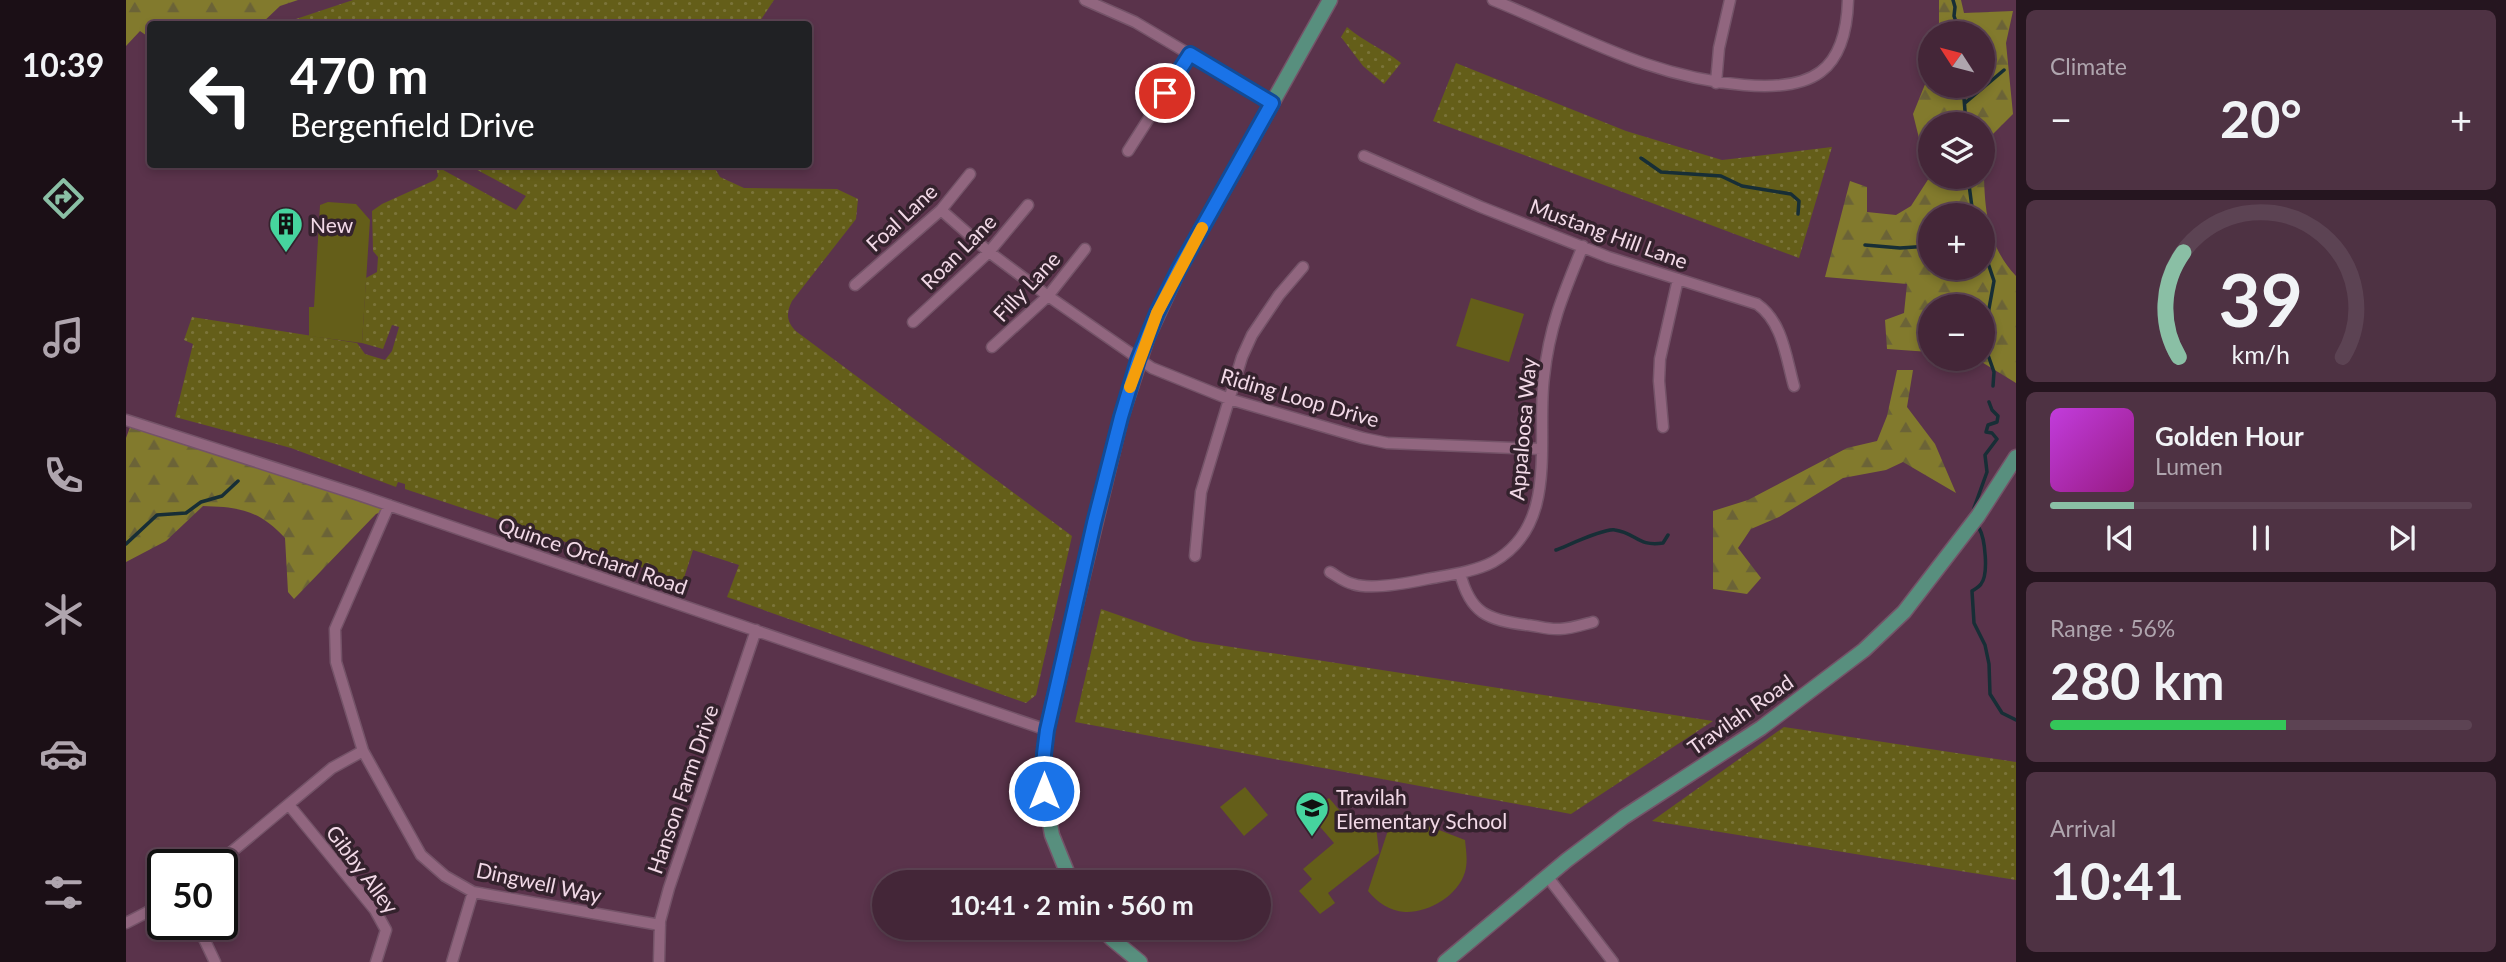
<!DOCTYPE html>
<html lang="en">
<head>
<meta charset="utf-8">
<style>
  :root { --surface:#442638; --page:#4e3243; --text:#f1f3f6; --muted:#afa5ae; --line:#5c4353; --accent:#8abfa5 }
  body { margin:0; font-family:Lato,sans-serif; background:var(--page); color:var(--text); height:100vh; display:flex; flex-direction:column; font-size:26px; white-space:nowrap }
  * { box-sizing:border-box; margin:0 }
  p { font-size:23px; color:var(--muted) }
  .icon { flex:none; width:38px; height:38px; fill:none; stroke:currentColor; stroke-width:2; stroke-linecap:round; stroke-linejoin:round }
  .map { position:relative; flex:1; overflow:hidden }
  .sheet { display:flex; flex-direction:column; gap:10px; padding:10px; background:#25151f; width:490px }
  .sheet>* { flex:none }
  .guide { position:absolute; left:21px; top:21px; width:665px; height:147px; border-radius:7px; box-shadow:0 4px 10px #0003,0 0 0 2px var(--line); background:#202124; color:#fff; overflow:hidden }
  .needle { width:46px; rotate:306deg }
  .buttons { position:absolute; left:1792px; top:21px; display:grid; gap:14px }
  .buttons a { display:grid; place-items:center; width:77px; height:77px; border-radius:50%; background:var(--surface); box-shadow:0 4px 10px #0003,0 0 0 2px var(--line); font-size:35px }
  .speed { position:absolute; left:21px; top:849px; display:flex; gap:14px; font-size:35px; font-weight:700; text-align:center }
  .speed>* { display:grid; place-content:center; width:91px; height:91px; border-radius:50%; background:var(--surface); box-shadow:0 4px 10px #0003,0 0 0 2px var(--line); line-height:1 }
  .speed .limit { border:4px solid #111; border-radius:10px; background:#fff; color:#111 }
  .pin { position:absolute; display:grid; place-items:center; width:60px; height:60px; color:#fff; margin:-30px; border:4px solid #fff; border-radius:50%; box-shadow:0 2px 7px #0007 }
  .me { position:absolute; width:77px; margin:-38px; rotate:0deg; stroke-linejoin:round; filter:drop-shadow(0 0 5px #0008) }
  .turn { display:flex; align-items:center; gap:24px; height:147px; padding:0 28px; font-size:32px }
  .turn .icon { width:91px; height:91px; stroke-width:2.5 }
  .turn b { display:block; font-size:49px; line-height:60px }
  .big { font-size:52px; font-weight:700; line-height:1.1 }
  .sheet .tile { flex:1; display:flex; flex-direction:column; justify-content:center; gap:10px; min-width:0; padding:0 24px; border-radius:10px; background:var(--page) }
  .sheet .dial { align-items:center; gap:0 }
  .dial svg { height:182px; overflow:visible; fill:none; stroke:var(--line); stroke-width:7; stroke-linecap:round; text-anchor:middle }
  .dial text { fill:var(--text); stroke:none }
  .song { display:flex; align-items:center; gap:21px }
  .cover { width:84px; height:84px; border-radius:10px; background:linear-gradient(135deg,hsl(290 70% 55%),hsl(310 70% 35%)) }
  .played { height:7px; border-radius:4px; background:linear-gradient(90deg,var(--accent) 20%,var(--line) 20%) }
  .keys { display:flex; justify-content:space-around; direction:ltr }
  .heat { display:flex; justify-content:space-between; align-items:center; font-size:38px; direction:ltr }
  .charge { height:10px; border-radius:5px; background:linear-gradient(90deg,#34c759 56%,var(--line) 0) }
  .trip { position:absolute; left:746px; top:870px; width:399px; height:70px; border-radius:35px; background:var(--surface); box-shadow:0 4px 10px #0003,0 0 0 2px var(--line); font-weight:700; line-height:70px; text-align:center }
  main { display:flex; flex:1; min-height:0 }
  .menu { display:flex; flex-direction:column; width:126px; justify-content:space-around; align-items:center; background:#1b0f16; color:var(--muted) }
  .menu .icon { width:49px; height:49px }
  .menu .selected { color:var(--accent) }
  .menu b { font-size:32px; color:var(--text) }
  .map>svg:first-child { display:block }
  .grass { fill:url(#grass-dots) }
  .forest { fill:url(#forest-firs); fill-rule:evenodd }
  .green { fill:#645e19 }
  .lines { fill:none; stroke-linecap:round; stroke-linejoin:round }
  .stream { stroke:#172e36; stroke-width:3.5 }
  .minor-casing { stroke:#745368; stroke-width:13 }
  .major-casing { stroke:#745368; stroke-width:17 }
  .minor { stroke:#91667f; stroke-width:10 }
  .major { stroke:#588f7e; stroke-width:14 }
  .route-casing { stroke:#114b97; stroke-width:18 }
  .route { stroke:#1a73e8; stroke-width:12 }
  .slow { stroke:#f59e0b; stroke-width:12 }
  .labels { text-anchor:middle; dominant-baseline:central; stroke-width:7; stroke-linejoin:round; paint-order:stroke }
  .street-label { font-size:21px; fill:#f2d9e7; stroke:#34222d }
  .poi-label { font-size:21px; fill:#f2d9e7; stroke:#34222d; text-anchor:start }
</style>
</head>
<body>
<main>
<nav class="menu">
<b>10:39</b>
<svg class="icon selected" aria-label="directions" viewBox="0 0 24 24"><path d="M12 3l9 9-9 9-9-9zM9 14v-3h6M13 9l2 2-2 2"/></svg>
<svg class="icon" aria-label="music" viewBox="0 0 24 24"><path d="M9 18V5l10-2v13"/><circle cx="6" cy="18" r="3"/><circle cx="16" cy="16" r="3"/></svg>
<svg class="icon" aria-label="phone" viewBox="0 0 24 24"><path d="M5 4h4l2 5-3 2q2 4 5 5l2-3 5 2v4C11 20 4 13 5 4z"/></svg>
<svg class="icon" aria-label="climate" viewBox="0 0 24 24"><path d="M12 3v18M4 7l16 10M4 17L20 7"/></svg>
<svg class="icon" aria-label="car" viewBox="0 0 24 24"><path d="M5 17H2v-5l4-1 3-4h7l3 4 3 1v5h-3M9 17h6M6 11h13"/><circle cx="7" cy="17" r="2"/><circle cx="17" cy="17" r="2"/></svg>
<svg class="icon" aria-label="filters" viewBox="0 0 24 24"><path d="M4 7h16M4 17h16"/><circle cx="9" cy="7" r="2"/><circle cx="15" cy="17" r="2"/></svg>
</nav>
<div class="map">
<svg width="1890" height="962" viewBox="0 0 1890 962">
  <defs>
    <pattern id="grass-dots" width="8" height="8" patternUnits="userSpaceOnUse" patternTransform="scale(1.75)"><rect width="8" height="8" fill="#645e19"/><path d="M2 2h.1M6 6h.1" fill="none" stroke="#7b743a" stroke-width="1.8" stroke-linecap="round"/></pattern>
    <pattern id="forest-firs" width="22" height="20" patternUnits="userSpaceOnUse" patternTransform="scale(1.75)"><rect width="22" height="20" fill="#827a2d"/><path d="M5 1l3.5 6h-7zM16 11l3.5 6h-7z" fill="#6b6337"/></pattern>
  </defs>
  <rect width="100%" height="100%" fill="#5a334b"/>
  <!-- grass -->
  <path class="grass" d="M 227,0 L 648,0 L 632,24 L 159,24 L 158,23 Z
    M 1221,27 C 1238,42 1258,49 1275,63 L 1258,84 L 1237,66 L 1215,37 Z
    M 1330,63 L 1500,131 L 1596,160 L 1706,147 L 1673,258 L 1307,121 Z
    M 342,165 L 587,165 L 594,177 L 618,188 L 711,189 L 732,199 L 730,219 L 666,301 C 660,313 660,322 671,332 L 946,536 L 910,695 L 900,703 L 601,597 L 613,565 L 567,550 L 557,581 L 279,489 L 279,484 L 272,482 L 270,487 L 165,448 L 49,417 L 67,344 L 58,340 L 66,317 L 231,343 L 239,354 L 259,360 L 266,351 L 273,327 L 266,325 L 257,349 L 236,343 L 240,278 L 251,272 L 252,257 L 247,251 L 246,211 L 256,204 L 309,180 L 312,176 L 310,166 L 390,210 L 400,196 Z
    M 975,609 L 1067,641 L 1587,721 L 1445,814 L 949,722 Z
    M 1658,727 L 1890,762 L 1890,880 L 1526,821 Z"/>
  <!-- forest -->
  <path class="forest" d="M 0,0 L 172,0 L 154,6 L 135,24 L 24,24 L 24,38 L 14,31 L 0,46 Z
    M 1813,0 L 1835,0 L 1838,13 L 1887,11 L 1880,43 L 1887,114 L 1858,143 C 1858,189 1855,240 1890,276 L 1890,383 L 1854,361 L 1845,359 L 1857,359 L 1857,306 L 1804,306 L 1804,352 L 1761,349 L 1759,320 L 1778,313 L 1781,284 L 1699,277 L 1724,181 L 1741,187 L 1741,212 L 1770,215 L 1785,206 L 1803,178 L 1787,114 L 1804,72 L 1804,86 L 1857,86 L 1857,33 L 1813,33 ZM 1857,124 L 1857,177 L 1804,177 L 1804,124 ZM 1857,215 L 1857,268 L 1804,268 L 1804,215 Z
    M 1771,370 L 1787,370 L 1781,407 L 1809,444 L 1830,493 L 1777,462 L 1760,470 L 1717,478 L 1653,517 L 1625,529 L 1612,548 L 1635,578 L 1621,594 L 1587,589 L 1587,511 L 1622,500 L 1721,448 L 1751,441 L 1761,416 Z
    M 6,422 L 267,507 L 250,514 L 168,599 L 162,592 L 159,538 C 133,510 113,507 77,506 L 40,541 L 0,562 L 0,438 Z"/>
  <!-- green -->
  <path class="green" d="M 202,202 L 230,204 L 244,220 L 236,343 L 183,336 L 183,307 L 188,307 L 194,205 Z
    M 1345,298 L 1398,314 L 1383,362 L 1330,346 Z
    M 1119,787 L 1142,815 L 1118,836 L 1094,807 Z
    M 1203,798 L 1226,825 L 1236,818 L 1243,818 L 1250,826 L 1253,853 L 1202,893 L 1209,903 L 1194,914 L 1173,891 L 1186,879 L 1177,869 L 1208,843 L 1183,814 Z
    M 1274,815 L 1339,840 C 1340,850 1342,862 1339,872 C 1332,896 1302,913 1279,912 C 1263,911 1251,902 1242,891 L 1265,821 Z"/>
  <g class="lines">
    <!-- stream -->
    <path class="stream" d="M 1827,0 L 1829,7 L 1828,16 L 1834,33
      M 1839,103 L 1878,70
      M 1840,124 L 1838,98 L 1841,86
      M 1515,158 L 1535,172 L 1595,176 L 1616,186 L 1665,194 L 1673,201 L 1672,214
      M 1842,177 L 1847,215
      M 1739,245 L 1774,248 L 1804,246
      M 1857,248 L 1868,281 L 1862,314 L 1864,329 L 1862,355 L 1868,372 L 1867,386
      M 1848,508 L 1861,472 L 1859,455 L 1871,439 L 1866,433 L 1860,432 L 1862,425 L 1871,422 L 1872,416 L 1866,410 L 1863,402
      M 1853,528 C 1859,538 1863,574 1855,584 C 1853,587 1849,589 1846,591 L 1848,623 L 1859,645 L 1863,664 L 1864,694 L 1876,713 L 1890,720
      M 0,544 L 31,515 L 60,513 L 75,502 L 96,496 L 112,481
      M 1430,550 C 1443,545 1479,528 1489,530 C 1510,533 1512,547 1537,543 L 1542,535"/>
    <!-- minor casing -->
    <g class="minor-casing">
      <path id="minor" d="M 959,0 L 1009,22 L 1146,103
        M 1367,0 C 1454,35 1522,77 1618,85 C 1686,91 1720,72 1722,0
        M 1590,83 L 1593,48 L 1604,0
        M 1002,151 L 1064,54
        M 1238,156 L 1355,207 L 1482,257 L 1631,304 C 1657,322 1660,358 1668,386
        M 815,210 L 863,252 L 922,296 L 1026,368 L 1103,399 L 1237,438 L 1261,443 L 1415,449
        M 729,285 L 815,210 L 844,174
        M 787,322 L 863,252 L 902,205
        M 866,347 L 922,296 L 959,249
        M 0,420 L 230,494 L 921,730
        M 1537,427 L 1533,381 L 1534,359 L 1552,279
        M 263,505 L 209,629 L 210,662 L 237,751 L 295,855 L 319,876 L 347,892 L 534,925
        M 1069,556 L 1075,492 L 1116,357 L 1126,335 L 1153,295 L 1177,267
        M 1204,572 C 1211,576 1218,582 1227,584 C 1245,590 1282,583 1301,579 C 1322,575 1348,572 1367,562 C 1434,525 1410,439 1418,377 C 1423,327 1438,292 1457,246
        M 1334,573 C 1344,613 1361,620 1401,625 C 1412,626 1423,630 1434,629 C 1444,629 1456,625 1467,622
        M 163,805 L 249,910 L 260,930 L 250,962
        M 91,864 L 206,768 L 237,751
        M 1421,876 L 1487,962
        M 0,923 L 37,904
        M 71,924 L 89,962
        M 326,962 L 347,892
        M 533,962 L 534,921 L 543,888 L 630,630"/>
    </g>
    <!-- major casing -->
    <g class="major-casing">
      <path id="major" d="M 945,882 L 926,835 L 918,791 L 918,754 L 921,730 L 948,612 L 995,417 L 1021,338 L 1053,269 L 1204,0
        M 976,928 L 986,939 L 1014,962
        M 1319,962 L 1441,860 L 1498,817 L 1635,728 L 1738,650 L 1778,612 L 1852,516 L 1890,457"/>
    </g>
    <!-- minor -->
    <use href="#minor" class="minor"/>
    <!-- major -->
    <use href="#major" class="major"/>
  </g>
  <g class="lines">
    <!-- route casing -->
    <g class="route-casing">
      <path id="route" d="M 918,791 L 918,754 L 921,730 L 968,523 L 995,417 L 1012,360 L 1031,313 L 1053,269 L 1146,103 L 1064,54 L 1039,93"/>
    </g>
    <!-- route -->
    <use href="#route" class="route"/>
    <!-- slow -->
    <path class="slow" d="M 1004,387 L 1031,313 L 1076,228"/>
  </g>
  <!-- icons -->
  <defs>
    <g id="building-pin" transform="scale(1.75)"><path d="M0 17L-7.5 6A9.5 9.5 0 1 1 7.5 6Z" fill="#46d49e" stroke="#34222d"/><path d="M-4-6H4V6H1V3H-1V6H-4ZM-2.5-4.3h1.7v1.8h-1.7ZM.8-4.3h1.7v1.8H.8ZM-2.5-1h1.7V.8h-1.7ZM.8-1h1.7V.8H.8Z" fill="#111"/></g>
    <g id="school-pin" transform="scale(1.75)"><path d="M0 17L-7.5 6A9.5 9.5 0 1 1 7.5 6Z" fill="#46d49e" stroke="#34222d"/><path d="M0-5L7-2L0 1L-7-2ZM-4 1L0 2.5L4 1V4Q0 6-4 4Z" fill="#111"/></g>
  </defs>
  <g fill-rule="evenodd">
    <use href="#building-pin" x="160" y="224"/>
    <use href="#school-pin" x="1186" y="808"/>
  </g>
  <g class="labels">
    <!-- street labels -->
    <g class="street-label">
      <text transform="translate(775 217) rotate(-43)">Foal Lane</text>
      <text transform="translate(1483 233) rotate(20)">Mustang Hill Lane</text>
      <text transform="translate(832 251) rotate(-45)">Roan Lane</text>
      <text transform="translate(900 286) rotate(-47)">Filly Lane</text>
      <text transform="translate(1174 397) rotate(16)">Riding Loop Drive</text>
      <text transform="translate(1396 429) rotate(-85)">Appaloosa Way</text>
      <text transform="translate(467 555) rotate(19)">Quince Orchard Road</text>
      <text transform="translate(1614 714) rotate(-35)">Travilah Road</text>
      <text transform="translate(556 789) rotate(-71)">Hanson Farm Drive</text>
      <text transform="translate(237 869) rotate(53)">Gibby Alley</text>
      <text transform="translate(413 882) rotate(12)">Dingwell Way</text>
    </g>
    <!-- poi labels -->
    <g class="poi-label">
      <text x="184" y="224">New</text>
      <text x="1210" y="796">Travilah<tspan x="1210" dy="24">Elementary School</tspan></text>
    </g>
  </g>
</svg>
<div class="buttons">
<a><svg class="needle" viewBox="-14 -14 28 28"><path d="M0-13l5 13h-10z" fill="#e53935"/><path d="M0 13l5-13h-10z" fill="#afa5ae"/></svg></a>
<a><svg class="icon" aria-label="layers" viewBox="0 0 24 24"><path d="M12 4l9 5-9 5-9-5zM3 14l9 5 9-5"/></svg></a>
<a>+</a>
<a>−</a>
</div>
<div class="speed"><div class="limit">50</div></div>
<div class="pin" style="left:1039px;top:93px;background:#d93025"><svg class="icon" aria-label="arrive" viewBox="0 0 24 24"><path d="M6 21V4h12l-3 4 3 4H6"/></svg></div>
<svg class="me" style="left:918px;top:791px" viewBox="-20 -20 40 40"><circle r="17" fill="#1a73e8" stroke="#fff" stroke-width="3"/><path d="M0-11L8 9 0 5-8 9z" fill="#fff"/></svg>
<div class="trip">10:41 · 2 min · 560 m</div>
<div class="guide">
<div class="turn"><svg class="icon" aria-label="left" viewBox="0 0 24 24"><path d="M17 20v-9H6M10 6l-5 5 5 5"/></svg><div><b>470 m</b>Bergenfield Drive</div></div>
</div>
</div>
<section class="sheet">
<div class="tile"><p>Climate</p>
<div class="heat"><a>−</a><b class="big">20°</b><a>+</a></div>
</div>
<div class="tile dial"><svg viewBox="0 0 100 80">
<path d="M14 69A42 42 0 1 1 86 69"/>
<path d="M14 69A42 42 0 0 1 16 23" stroke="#8abfa5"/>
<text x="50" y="56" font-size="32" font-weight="700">39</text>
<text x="50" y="72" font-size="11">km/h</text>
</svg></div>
<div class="tile">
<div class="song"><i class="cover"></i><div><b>Golden Hour</b><p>Lumen</p></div></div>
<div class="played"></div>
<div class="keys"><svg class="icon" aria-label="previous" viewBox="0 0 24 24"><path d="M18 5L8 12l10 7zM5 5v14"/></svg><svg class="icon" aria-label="pause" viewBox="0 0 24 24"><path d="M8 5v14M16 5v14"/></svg><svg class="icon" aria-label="next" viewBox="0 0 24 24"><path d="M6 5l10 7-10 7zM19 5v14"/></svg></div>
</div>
<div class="tile"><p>Range · 56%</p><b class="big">280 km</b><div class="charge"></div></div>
<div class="tile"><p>Arrival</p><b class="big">10:41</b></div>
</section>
</main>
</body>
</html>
